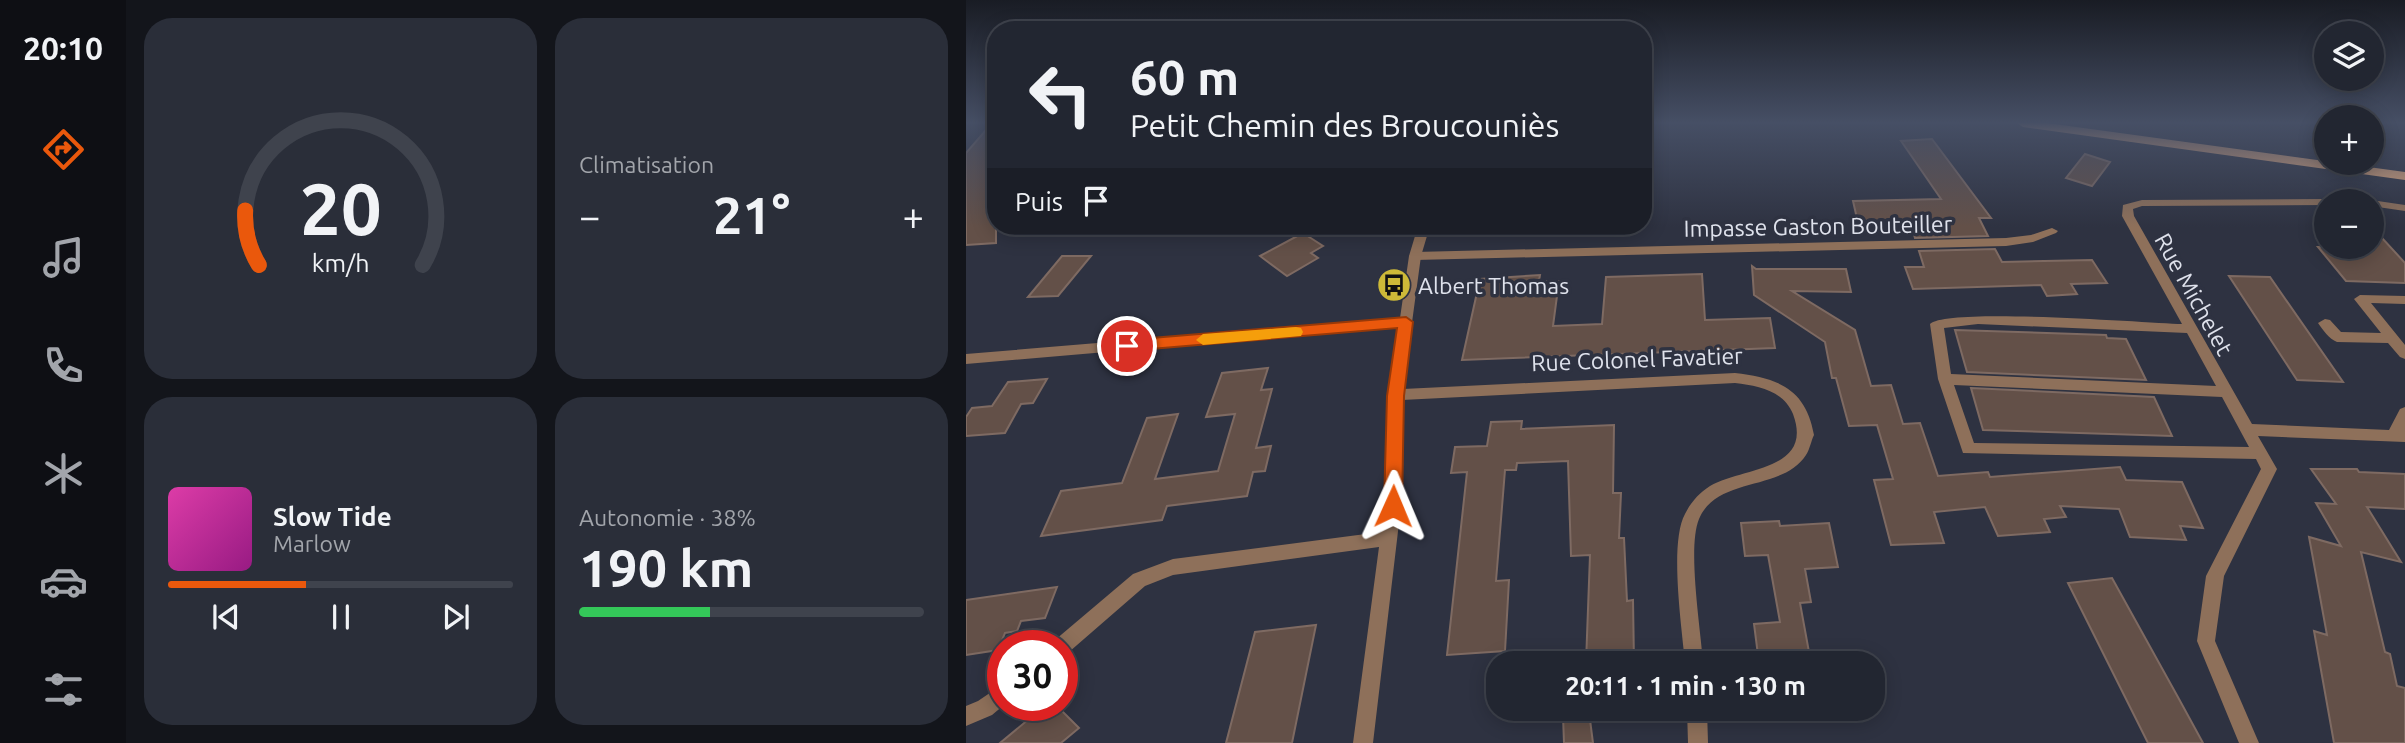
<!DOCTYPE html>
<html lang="fr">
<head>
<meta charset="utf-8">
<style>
  :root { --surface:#222631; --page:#2a2e39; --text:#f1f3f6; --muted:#a2a5ab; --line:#3f434d; --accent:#ea580c }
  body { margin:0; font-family:Ubuntu,sans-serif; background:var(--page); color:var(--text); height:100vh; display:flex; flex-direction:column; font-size:26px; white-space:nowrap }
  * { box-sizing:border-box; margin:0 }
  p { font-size:23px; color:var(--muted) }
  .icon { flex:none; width:38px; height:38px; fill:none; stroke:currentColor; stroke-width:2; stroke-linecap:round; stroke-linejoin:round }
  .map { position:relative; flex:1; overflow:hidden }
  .side { display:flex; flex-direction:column; gap:18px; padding:18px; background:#13151b; width:840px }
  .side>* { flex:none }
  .guide { position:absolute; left:21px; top:21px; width:665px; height:214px; border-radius:28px; box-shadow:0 4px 18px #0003,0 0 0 2px var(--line); background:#222631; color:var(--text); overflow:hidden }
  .fabs { position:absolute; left:1348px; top:21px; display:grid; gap:14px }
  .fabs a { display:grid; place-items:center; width:70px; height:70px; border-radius:50%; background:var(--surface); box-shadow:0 4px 18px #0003,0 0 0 2px var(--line); font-size:35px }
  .speed { position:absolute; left:21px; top:630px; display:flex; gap:14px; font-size:35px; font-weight:700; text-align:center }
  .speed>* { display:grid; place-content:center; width:91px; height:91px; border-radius:50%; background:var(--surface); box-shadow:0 4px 18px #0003,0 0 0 2px var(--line); line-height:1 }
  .speed .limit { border:10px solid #d22; background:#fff; color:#111 }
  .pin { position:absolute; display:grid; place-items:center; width:60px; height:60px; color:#fff; margin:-30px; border:4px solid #fff; border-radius:50%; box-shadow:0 2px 7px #0007 }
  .me { position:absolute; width:77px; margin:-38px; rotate:1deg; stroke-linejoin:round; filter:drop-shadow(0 0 5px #0008) }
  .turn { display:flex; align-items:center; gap:24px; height:147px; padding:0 28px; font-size:32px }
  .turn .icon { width:91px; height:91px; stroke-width:2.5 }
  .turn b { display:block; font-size:49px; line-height:60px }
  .then { display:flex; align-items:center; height:66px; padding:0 28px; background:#0003; gap:14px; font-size:26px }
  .big { font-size:52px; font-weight:700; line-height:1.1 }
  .side .tile { flex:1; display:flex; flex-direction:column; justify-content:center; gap:10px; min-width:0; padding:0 24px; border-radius:28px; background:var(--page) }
  .side .dial { align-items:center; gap:0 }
  .dial svg { height:182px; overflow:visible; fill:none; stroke:var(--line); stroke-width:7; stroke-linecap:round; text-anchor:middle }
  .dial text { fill:var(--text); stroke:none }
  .song { display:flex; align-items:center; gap:21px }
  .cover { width:84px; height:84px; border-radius:10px; background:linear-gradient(135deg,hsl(320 70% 55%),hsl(310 70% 35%)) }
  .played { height:7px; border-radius:4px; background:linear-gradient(90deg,var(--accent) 40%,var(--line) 40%) }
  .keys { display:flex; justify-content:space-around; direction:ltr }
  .heat { display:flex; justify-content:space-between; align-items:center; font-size:38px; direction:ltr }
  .charge { height:10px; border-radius:5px; background:linear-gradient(90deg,#34c759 38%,var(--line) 0) }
  .side .tiles { flex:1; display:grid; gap:18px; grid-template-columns:repeat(2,1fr) }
  .trip { position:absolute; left:520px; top:651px; width:399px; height:70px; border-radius:28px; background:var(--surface); box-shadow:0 4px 18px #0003,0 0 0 2px var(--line); font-weight:700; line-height:70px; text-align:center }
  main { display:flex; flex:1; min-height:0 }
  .menu { display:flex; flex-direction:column; width:126px; justify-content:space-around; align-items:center; background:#0e0f14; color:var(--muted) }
  .menu .icon { width:49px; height:49px }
  .menu .active { color:var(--accent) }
  .menu b { font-size:32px; color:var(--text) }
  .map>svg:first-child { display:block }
  .building { fill:#635048; stroke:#7e6a62; stroke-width:2 }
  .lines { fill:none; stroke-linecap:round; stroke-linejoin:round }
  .service { fill:#8e705a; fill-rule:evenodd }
  .minor { fill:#8e705a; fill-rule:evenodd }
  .primary { fill:#e8ac7d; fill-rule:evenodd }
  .route { fill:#ea580c; stroke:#983908; stroke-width:2 }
  .slow { fill:#f59e0b }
  .labels { text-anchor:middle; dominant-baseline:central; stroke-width:7; stroke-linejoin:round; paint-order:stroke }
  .street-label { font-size:23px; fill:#dfe2ec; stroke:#2e3241 }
  .poi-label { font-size:23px; fill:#dfe2ec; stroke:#2e3241; text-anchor:start }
</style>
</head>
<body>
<main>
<nav class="menu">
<b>20:10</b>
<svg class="icon active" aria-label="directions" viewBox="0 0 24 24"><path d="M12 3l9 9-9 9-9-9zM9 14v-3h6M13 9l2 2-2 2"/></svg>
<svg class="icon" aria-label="music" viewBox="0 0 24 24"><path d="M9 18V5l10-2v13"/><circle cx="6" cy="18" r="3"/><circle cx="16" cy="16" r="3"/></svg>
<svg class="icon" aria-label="phone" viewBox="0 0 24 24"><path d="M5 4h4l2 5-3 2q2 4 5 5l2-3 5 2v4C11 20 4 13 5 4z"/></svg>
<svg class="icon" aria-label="climate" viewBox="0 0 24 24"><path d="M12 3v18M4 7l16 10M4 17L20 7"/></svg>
<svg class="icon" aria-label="car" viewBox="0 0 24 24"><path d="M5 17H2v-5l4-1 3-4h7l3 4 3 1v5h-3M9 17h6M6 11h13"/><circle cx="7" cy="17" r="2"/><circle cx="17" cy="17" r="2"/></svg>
<svg class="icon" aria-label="filters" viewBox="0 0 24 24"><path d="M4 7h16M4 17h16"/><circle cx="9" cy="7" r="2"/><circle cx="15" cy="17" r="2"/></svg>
</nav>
<section class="side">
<div class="tiles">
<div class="tile dial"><svg viewBox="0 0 100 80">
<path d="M14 69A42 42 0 1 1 86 69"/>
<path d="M14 69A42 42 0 0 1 8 45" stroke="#ea580c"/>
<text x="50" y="56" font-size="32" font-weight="700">20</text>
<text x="50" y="72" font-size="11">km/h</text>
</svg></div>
<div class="tile"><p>Climatisation</p>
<div class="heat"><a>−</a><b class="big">21°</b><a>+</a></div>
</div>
<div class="tile">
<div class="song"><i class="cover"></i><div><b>Slow Tide</b><p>Marlow</p></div></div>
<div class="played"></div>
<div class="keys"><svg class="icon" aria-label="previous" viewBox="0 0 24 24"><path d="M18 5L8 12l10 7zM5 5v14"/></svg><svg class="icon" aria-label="pause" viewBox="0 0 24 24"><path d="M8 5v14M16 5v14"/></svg><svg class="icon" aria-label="next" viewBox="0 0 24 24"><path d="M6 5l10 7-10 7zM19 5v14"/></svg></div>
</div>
<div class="tile"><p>Autonomie · 38%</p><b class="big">190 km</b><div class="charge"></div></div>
</div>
</section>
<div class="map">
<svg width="1439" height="743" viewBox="0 0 1439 743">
  <rect width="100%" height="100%" fill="#2e3241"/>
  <!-- building -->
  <path class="building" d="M 26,123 L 30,123 L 30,243 L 0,245 L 0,153 Z
    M 966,139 L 1025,218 L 1013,218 L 1022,236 L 949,238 L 945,224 L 892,223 L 887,201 L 975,199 L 935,141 Z
    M 1119,154 L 1144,162 L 1126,186 L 1100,178 Z
    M 1405,226 L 1439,263 L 1439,283 L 1380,281 L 1352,247 L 1405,247 Z
    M 337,233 L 357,246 L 345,253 L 352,258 L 321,276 L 294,256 Z
    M 1029,249 L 1036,262 L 1126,260 L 1141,283 L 1105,284 L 1111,294 L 1081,296 L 1075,285 L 947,289 L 939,267 L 958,267 L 953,251 Z
    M 96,256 L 125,256 L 92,296 L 62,297 Z
    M 786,266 L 790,269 L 880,269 L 885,292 L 826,291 L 889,330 L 905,386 L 925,385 L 937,424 L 954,423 L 972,476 L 1022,472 L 1024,477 L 1154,467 L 1160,480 L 1216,482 L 1237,528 L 1214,526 L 1220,540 L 1164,537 L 1153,509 L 1094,506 L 1100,517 L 1078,519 L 1084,532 L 1032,536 L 1019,507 L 968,512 L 978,543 L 925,545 L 908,480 L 927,479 L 911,425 L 883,426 L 870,378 L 866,378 L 859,342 L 788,295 Z
    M 736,274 L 739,320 L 804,318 L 809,348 L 496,360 L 514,279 L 574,275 L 573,281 L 593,281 L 587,326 L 636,324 L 640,277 Z
    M 1263,276 L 1304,277 L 1377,382 L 1331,380 Z
    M 989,330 L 1140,335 L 1141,338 L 1160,339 L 1180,380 L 1001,372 Z
    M 302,368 L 295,390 L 306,389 L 290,448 L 305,446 L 299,471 L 287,472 L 281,496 L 201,506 L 196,520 L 75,536 L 95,491 L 156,483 L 181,418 L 212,414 L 189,479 L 252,471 L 269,414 L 240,417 L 256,373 Z
    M 81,379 L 67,403 L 55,404 L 39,433 L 0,436 L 0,417 L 6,408 L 26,406 L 42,382 Z
    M 1005,388 L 1188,397 L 1206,436 L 1017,430 Z
    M 556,421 L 555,429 L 648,425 L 647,493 L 655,493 L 653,538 L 658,538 L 661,601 L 667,600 L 668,663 L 620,663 L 624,555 L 605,556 L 602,461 L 551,463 L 550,470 L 539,470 L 530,581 L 543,580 L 539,651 L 481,655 L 501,472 L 485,473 L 489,447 L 521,446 L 525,422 Z
    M 1345,469 L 1391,469 L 1393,472 L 1439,474 L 1439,509 L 1401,507 L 1435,562 L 1395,552 L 1419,652 L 1424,654 L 1431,686 L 1439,688 L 1439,743 L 1368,743 L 1348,631 L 1361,635 L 1343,537 L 1375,546 L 1350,503 L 1370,504 Z
    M 813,521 L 814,526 L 863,523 L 872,567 L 839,569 L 845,602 L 834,603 L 845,663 L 793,663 L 788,624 L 814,622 L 802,555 L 779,556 L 775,523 Z
    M 1146,578 L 1213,699 L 1237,743 L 1182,743 L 1102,583 Z
    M 91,587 L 79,618 L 55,621 L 51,631 L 39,633 L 32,650 L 0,655 L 0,600 Z
    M 350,625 L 326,743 L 260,743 L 289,632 Z
    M 80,705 L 90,705 L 113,728 L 95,743 L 34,743 Z
    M 623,712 L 627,743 L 598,743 L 597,716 Z"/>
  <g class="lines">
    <!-- service -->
    <path class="service" d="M 1086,228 L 1092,231 L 1090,233 L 1067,242 L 1040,246 L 449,260 L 443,256 L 449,252 L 1040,238 L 1065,235 Z"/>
    <!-- minor -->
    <path class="minor" d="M 1360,199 L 1365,201 L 1360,201 L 1360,205 L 1176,206 L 1167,209 L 1168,216 L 1286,424 L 1423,430 L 1434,409 L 1439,407 L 1439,442 L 1292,436 L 1311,469 L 1258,576 L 1249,641 L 1293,743 L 1273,743 L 1231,641 L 1240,576 L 1295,469 L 1290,459 L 997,453 L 972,379 L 964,324 C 981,307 1180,323 1216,324 L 1156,216 L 1157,205 L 1176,200 ZM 1012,324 L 1221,333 L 1250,386 L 985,374 L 978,328 ZM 988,385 L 1256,397 L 1283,447 L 1008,443 Z
      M 1405,200 L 1439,205 L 1439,211 L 1405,206 L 1405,201 L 1401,201 Z
      M 452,226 L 464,226 L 455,256 L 437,389 L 769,373 C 811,378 840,388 848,435 C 845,441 844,449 840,455 C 816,492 751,476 733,519 C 721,548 735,630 737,663 L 719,663 C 716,628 703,543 719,514 C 725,502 733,493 744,486 C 777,467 848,471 827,414 C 817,390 792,386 769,383 L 436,400 L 435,506 L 407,743 L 387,743 L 413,547 L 207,575 L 179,586 L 103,652 L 96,655 L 96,646 L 87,646 L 89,640 L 167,574 L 207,559 L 415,532 L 419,506 L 422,395 L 432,327 L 0,364 L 0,354 L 434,318 L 443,256 Z
      M 1394,295 L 1439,296 L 1439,304 L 1405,303 L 1439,345 L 1439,359 L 1434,357 L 1422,343 L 1371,342 C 1363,339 1357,330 1352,323 L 1359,319 L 1364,320 L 1375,332 L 1415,333 L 1388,299 Z
      M 37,684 L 38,705 L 26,715 L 0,726 L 0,706 L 12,701 Z
      M 721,709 L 741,709 L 742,743 L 722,743 Z"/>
    <!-- primary -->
    <path class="primary" d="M 1051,123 L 1081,123 L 1439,172 L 1439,180 L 1057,127 Z"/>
  </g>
  <!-- sky -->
  <linearGradient id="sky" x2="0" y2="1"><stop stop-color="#191c24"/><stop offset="0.54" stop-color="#464f65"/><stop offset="1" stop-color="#464f65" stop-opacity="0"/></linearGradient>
  <rect width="1439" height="227" fill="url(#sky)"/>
  <!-- route -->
  <path class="route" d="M 440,317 L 447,322 L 438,396 L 436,506 L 434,512 L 427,514 L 420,512 L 418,506 L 421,396 L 431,328 L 161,351 L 153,346 L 161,340 Z"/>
  <!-- slow -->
  <path class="slow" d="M 330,327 L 335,328 L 337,332 L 335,336 L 237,345 L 230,340 L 237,334 Z"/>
  <!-- icons -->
  <defs>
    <g id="bus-disc" transform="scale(1.75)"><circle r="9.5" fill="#cdb938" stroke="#2e3241"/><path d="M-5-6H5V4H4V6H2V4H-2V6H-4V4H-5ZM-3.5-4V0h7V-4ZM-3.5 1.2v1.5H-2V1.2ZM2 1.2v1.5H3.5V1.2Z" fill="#111"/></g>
  </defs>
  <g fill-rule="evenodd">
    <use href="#bus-disc" x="428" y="285"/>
  </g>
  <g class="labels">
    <!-- street labels -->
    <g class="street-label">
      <text transform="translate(852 226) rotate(-1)">Impasse Gaston Bouteiller</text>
      <text transform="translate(1228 294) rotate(61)">Rue Michelet</text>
      <text transform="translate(671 359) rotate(-2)">Rue Colonel Favatier</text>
    </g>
    <!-- poi labels -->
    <g class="poi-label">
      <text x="452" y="285">Albert Thomas</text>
    </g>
  </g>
</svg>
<div class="fabs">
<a><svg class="icon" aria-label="layers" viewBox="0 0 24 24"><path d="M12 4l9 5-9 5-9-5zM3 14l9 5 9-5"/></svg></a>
<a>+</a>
<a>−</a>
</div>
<div class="speed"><div class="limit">30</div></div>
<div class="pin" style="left:161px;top:346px;background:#d93025"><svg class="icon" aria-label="arrive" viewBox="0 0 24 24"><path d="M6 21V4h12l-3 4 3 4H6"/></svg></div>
<svg class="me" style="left:427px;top:506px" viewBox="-20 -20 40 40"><path d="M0-17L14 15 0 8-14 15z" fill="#ea580c" stroke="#fff" stroke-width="4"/></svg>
<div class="trip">20:11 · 1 min · 130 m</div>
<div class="guide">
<div class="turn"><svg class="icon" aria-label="left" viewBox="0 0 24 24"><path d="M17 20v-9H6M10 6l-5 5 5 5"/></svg><div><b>60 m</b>Petit Chemin des Broucouniès</div></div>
<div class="then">Puis<svg class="icon" aria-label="arrive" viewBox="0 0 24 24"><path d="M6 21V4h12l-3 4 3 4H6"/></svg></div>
</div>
</div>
</main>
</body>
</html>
